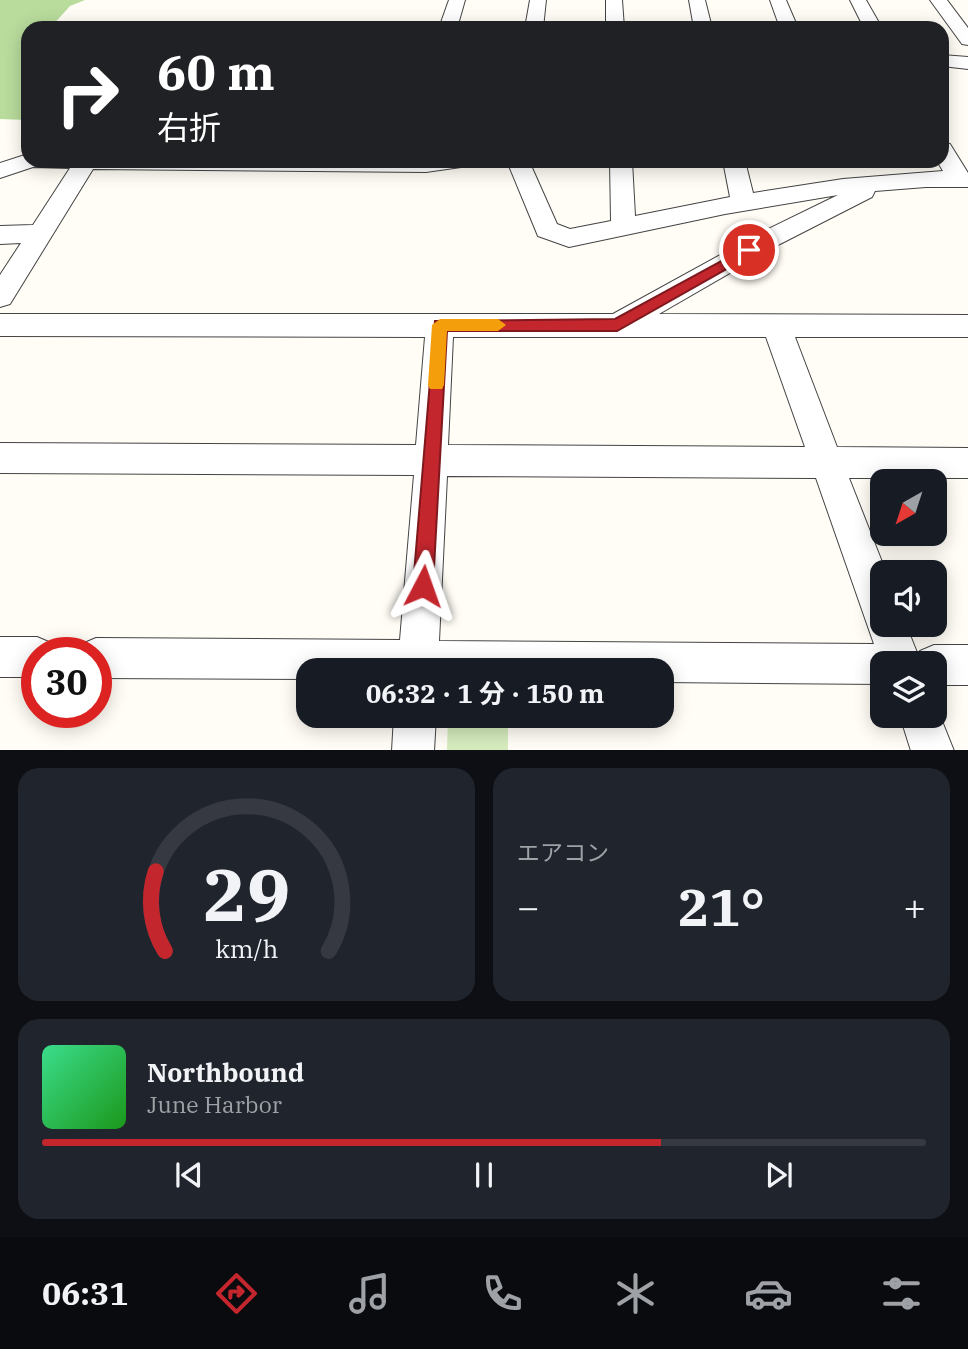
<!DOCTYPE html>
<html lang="ja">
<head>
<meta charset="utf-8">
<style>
  :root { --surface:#171b24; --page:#20242c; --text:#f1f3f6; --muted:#9ea1a6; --line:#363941; --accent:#c4262e }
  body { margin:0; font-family:"IBM Plex Serif","Noto Sans JP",serif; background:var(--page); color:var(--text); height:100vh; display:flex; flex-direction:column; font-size:26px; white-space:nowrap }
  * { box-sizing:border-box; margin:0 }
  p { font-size:23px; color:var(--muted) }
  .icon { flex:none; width:38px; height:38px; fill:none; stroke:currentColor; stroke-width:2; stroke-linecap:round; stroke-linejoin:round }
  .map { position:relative; height:750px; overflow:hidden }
  .panel { display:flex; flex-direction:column; gap:18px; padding:18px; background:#0d0f14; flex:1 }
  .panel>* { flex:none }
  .guide { position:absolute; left:21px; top:21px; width:928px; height:147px; border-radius:21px; box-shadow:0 4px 18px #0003; background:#202124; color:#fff; overflow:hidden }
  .needle { width:46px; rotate:219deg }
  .tools { position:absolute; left:870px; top:469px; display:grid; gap:14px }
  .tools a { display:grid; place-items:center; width:77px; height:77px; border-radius:14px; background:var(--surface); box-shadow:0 4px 18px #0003; font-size:35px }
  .speed { position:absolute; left:21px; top:637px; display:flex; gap:14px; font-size:35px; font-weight:700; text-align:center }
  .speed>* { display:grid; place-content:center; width:91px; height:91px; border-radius:50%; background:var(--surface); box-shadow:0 4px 18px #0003; line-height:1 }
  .speed .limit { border:10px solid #d22; background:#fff; color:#111 }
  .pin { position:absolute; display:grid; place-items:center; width:60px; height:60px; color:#fff; margin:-30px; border:4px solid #fff; border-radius:50%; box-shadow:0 2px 7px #0007 }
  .me { position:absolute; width:77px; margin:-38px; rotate:4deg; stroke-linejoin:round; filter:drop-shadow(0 0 5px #0008) }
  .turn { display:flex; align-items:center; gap:24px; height:147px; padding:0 21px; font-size:32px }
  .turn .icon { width:91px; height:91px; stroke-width:2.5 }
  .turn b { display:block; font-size:49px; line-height:60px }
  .big { font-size:52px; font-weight:700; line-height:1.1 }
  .panel .card { flex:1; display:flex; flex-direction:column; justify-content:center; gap:10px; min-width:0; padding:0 24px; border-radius:21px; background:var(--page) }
  .panel .dial { align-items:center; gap:0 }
  .dial svg { height:182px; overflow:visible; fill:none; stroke:var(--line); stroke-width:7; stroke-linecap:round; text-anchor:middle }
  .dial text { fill:var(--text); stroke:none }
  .song { display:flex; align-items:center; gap:21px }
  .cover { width:84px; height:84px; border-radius:10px; background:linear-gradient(135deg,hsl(150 70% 55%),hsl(120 70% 35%)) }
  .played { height:7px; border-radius:4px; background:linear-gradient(90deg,var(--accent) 70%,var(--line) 70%) }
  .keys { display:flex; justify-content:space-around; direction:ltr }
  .heat { display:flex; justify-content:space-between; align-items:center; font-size:38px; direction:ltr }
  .panel .tiles { flex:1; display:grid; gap:18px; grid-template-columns:1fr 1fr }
  .card:last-child { grid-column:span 2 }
  .trip { position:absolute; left:296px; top:658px; width:378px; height:70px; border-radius:21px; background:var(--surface); box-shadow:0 4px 18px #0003; font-weight:700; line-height:70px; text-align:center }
  .tabs { display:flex; height:112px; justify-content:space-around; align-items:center; background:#090b0e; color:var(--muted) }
  .tabs .icon { width:49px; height:49px }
  .tabs .selected { color:var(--accent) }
  .tabs b { font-size:32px; color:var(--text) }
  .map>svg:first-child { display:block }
  .green { fill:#d5ebbd }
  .forest { fill:#b9dc9c }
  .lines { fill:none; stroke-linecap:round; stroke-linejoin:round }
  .street-casing { stroke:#444; stroke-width:2 }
  .street { fill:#fff; fill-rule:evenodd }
  .route { fill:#c4262e; stroke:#7f191e; stroke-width:2 }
  .slow { fill:#f59e0b }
</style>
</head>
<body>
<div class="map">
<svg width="968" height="751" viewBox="0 0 968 751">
  <rect width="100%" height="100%" fill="#fffdf5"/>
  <!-- green -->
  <path class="green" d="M 448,716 L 508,716 L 508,750 L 447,750 Z"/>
  <!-- forest -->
  <path class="forest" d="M 0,0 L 85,0 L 70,6 L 50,28 L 28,28 L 28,120 L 0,119 Z"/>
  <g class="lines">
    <!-- street casing -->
    <g class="street-casing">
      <path id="street" d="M 449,0 L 465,0 L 457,28 L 439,28 Z
        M 530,0 L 546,0 L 543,28 L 525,28 Z
        M 606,0 L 622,0 L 624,28 L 606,28 Z
        M 689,0 L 705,0 L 712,28 L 694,28 Z
        M 770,0 L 786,0 L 798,28 L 780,28 Z
        M 850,0 L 866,0 L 882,28 L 864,28 Z
        M 930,0 L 947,0 L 968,28 L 968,45 L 962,44 Z
        M 942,55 L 968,57 L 968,69 L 942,66 Z
        M 942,142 L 950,144 L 968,173 L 968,187 L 926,187 L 875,191 L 872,197 L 780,244 L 659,314 L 968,315 L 968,337 L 795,337 L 837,447 L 968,448 L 968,478 L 849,478 L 886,572 L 882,572 L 882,625 L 906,625 L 918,655 L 920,651 L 934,645 L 968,645 L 968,685 L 934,685 L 934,663 L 882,663 L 882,684 L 662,682 L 662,670 L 308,670 L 308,679 L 96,678 L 96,653 L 78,653 L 82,644 L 96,638 L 400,640 L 414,475 L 0,473 L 0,443 L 416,445 L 425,337 L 0,336 L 0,314 L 613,314 L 762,232 L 838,195 L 725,214 L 569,247 L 538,236 L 507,161 L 529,161 L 557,224 L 570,229 L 611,221 L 610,161 L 632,161 L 635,216 L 730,197 L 723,161 L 745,161 L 753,193 L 843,179 L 943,171 L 937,161 L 942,161 ZM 453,337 L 766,337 L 805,447 L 448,445 ZM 447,476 L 816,478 L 874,644 L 439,641 Z
        M 28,154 L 28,161 L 471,161 L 468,166 L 426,172 L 93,169 L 10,304 L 0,307 L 0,275 L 21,243 L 0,244 L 0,226 L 33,225 L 70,168 L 33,167 L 0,178 L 0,163 Z
        M 0,637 L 37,637 L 51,643 L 55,653 L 37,653 L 37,677 L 0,677 Z
        M 934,701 L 954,751 L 911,751 L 900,716 L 934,716 Z
        M 394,716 L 436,716 L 434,751 L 392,751 Z"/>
    </g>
    <!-- street -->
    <use href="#street" class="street"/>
  </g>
  <!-- route -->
  <path class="route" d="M 749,246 L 755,250 L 753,254 L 617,331 L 447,331 L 433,586 L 430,593 L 423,596 L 416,593 L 413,586 L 435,321 L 615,319 Z"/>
  <!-- slow -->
  <path class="slow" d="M 440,319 L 498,319 L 506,325 L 498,331 L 447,331 L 444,385 L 442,389 L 430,389 L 428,385 L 432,325 Z"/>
</svg>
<div class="tools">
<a><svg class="needle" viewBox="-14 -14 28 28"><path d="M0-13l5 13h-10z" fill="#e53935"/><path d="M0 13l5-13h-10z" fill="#9ea1a6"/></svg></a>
<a><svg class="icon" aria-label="sound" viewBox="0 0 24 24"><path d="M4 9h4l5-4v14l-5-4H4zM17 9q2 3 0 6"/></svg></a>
<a><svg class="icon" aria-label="layers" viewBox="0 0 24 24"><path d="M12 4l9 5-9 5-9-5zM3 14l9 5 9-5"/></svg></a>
</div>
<div class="speed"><div class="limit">30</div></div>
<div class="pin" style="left:749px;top:250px;background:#d93025"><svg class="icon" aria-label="arrive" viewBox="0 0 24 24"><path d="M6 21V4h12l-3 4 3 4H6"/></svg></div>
<svg class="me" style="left:423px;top:586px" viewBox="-20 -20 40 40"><path d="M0-17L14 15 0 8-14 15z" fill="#c4262e" stroke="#fff" stroke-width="4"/></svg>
<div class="trip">06:32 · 1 分 · 150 m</div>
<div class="guide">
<div class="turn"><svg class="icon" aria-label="right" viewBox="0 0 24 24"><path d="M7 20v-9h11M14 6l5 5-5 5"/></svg><div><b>60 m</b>右折</div></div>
</div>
</div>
<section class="panel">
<div class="tiles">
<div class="card dial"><svg viewBox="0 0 100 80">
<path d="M14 69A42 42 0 1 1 86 69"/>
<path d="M14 69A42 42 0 0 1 10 34" stroke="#c4262e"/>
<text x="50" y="56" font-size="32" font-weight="700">29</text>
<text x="50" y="72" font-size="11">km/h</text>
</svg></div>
<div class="card"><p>エアコン</p>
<div class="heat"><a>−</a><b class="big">21°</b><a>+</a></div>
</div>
<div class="card">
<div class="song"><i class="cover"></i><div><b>Northbound</b><p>June Harbor</p></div></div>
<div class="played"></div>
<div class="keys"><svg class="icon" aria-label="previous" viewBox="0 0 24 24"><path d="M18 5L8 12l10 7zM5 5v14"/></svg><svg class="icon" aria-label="pause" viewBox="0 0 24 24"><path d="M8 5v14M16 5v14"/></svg><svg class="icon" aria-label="next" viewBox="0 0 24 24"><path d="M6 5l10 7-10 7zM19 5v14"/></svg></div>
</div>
</div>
</section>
<nav class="tabs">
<b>06:31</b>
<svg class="icon selected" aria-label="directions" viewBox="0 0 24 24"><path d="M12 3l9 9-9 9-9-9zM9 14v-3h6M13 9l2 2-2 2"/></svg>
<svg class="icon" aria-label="music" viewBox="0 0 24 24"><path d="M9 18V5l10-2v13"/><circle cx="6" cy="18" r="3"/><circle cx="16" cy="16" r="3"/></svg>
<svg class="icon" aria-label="phone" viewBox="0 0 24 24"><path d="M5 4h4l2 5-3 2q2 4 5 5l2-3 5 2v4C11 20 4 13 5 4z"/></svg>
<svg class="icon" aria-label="climate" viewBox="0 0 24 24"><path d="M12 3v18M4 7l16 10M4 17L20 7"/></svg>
<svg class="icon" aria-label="car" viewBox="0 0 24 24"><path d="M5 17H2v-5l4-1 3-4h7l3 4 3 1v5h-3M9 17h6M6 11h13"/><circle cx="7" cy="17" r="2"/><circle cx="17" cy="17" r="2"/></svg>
<svg class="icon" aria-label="filters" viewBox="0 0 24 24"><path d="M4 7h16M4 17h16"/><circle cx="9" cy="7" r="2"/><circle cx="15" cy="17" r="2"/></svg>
</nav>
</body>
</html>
